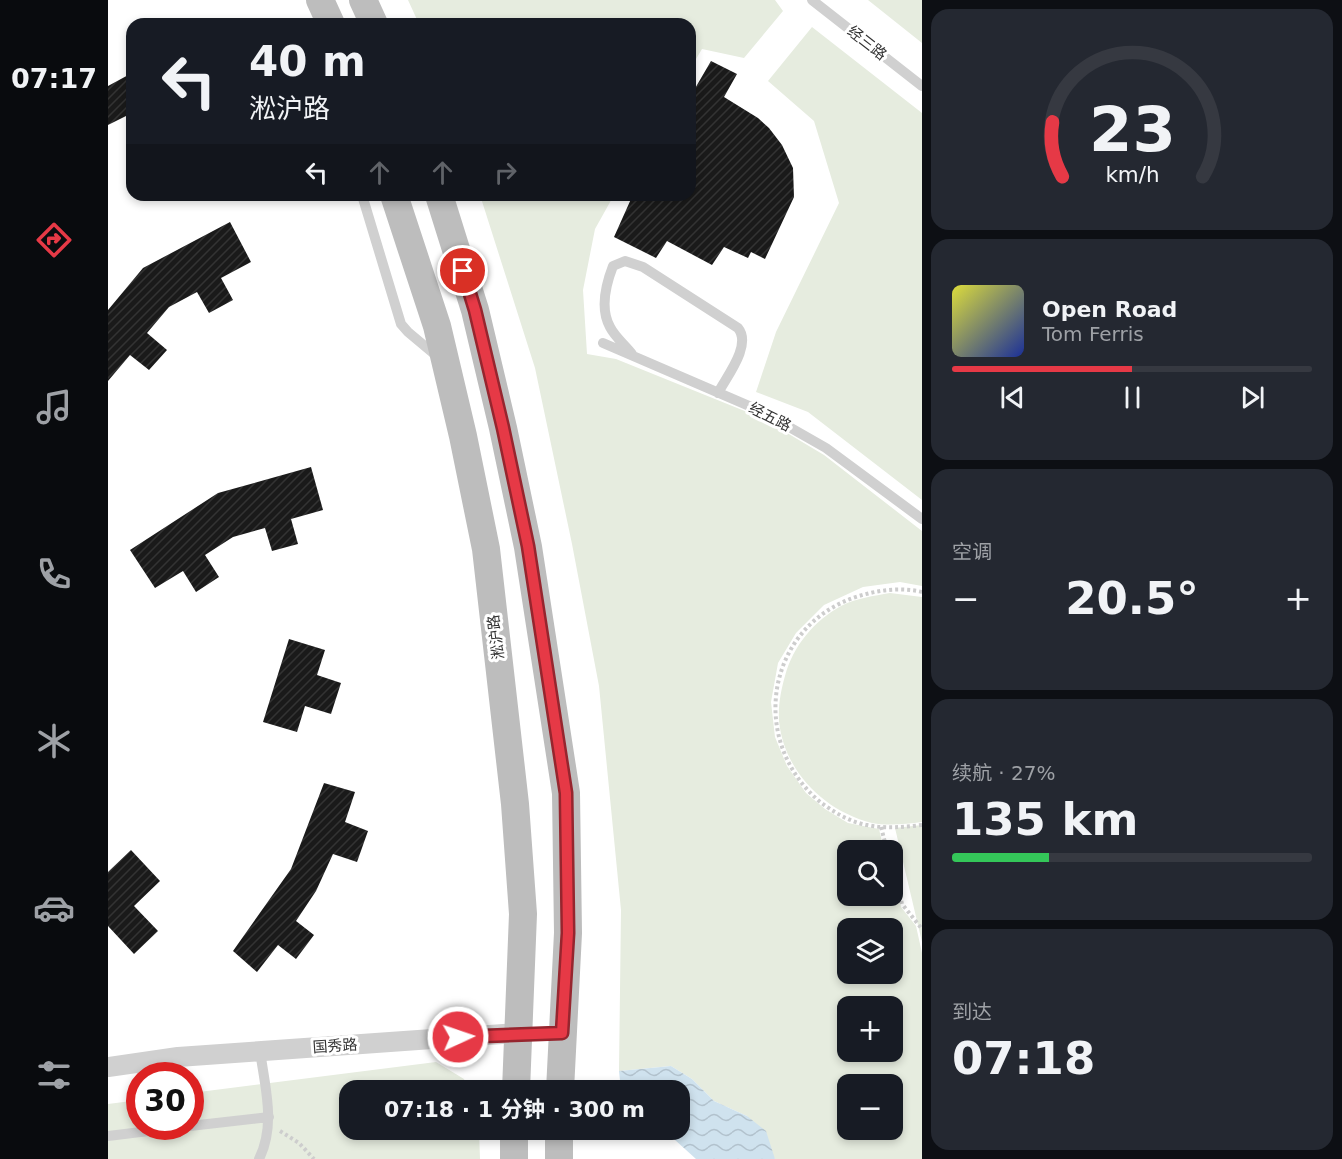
<!DOCTYPE html>
<html lang="zh">
<head>
<meta charset="utf-8">
<style>
  :root { --surface:#171b24; --page:#242831; --text:#f1f3f6; --muted:#9ea1a6; --line:#363941; --accent:#e63946 }
  body { margin:0; font-family:"DejaVu Sans","Noto Sans SC",sans-serif; background:var(--page); color:var(--text); height:100vh; display:flex; flex-direction:column; font-size:22px; white-space:nowrap }
  * { box-sizing:border-box; margin:0 }
  p { font-size:20px; color:var(--muted) }
  .icon { flex:none; width:33px; height:33px; fill:none; stroke:currentColor; stroke-width:2; stroke-linecap:round; stroke-linejoin:round }
  .map { position:relative; flex:1; overflow:hidden }
  .details { display:flex; flex-direction:column; gap:9px; padding:9px; background:#0d0f14; width:420px }
  .details>* { flex:none }
  .top-card { position:absolute; left:18px; top:18px; width:570px; height:183px; border-radius:18px; box-shadow:0 3px 9px #0003; background:#171b24; color:var(--text); overflow:hidden }
  .buttons { position:absolute; left:729px; top:840px; display:grid; gap:12px }
  .buttons a { display:grid; place-items:center; width:66px; height:66px; border-radius:12px; background:var(--surface); box-shadow:0 3px 9px #0003; font-size:30px }
  .speed { position:absolute; left:18px; top:1062px; display:flex; gap:12px; font-size:30px; font-weight:700; text-align:center }
  .speed>* { display:grid; place-content:center; width:78px; height:78px; border-radius:50%; background:var(--surface); box-shadow:0 3px 9px #0003; line-height:1 }
  .speed .limit { border:9px solid #d22; background:#fff; color:#111 }
  .pin { position:absolute; display:grid; place-items:center; width:51px; height:51px; color:#fff; margin:-26px; border:3px solid #fff; border-radius:50%; box-shadow:0 2px 6px #0007 }
  .me { position:absolute; width:66px; margin:-33px; rotate:87deg; stroke-linejoin:round; filter:drop-shadow(0 0 4px #0008) }
  .turn { display:flex; align-items:center; gap:21px; height:126px; padding:0 24px; font-size:27px }
  .turn .icon { width:78px; height:78px; stroke-width:2.5 }
  .turn b { display:block; font-size:42px; line-height:51px }
  .lanes { display:flex; align-items:center; height:57px; padding:0 24px; background:#0003; justify-content:center; gap:30px; direction:ltr }
  .lanes .off { opacity:.35 }
  .big { font-size:45px; font-weight:700; line-height:1.1 }
  .details .tile { flex:1; display:flex; flex-direction:column; justify-content:center; gap:9px; min-width:0; padding:0 21px; border-radius:18px; background:var(--page) }
  .details .dial { align-items:center; gap:0 }
  .dial svg { height:156px; overflow:visible; fill:none; stroke:var(--line); stroke-width:7; stroke-linecap:round; text-anchor:middle }
  .dial text { fill:var(--text); stroke:none }
  .song { display:flex; align-items:center; gap:18px }
  .cover { width:72px; height:72px; border-radius:9px; background:linear-gradient(135deg,hsl(60 70% 55%),hsl(230 70% 35%)) }
  .played { height:6px; border-radius:3px; background:linear-gradient(90deg,var(--accent) 50%,var(--line) 50%) }
  .keys { display:flex; justify-content:space-around; direction:ltr }
  .heat { display:flex; justify-content:space-between; align-items:center; font-size:33px; direction:ltr }
  .charge { height:9px; border-radius:4px; background:linear-gradient(90deg,#34c759 27%,var(--line) 0) }
  .trip { position:absolute; left:231px; top:1080px; width:351px; height:60px; border-radius:18px; background:var(--surface); box-shadow:0 3px 9px #0003; font-weight:700; line-height:60px; text-align:center }
  main { display:flex; flex:1; min-height:0 }
  .dock { display:flex; flex-direction:column; width:108px; justify-content:space-around; align-items:center; background:#090b0e; color:var(--muted) }
  .dock .icon { width:42px; height:42px }
  .dock .selected { color:var(--accent) }
  .dock b { font-size:27px; color:var(--text) }
  .map>svg:first-child { display:block }
  .green { fill:#e6ecdf; fill-rule:evenodd }
  .water { fill:url(#water-waves) }
  .building { fill:url(#building-hatch) }
  .lines { fill:none; stroke-linecap:round; stroke-linejoin:round }
  .path { stroke:#cdcdcd; stroke-width:4; stroke-dasharray:3 3; stroke-linecap:butt }
  .service { stroke:#d0d0d0; stroke-width:10 }
  .minor { stroke:#d0d0d0; stroke-width:20 }
  .secondary { stroke:#bdbdbd; stroke-width:28 }
  .route-casing { stroke:#96252e; stroke-width:15 }
  .route { stroke:#e63946; stroke-width:10 }
  .labels { text-anchor:middle; dominant-baseline:central; stroke-width:6; stroke-linejoin:round; paint-order:stroke }
  .street-label { font-size:15px; fill:#333; stroke:#fff }
</style>
</head>
<body>
<main>
<nav class="dock">
<b>07:17</b>
<svg class="icon selected" aria-label="directions" viewBox="0 0 24 24"><path d="M12 3l9 9-9 9-9-9zM9 14v-3h6M13 9l2 2-2 2"/></svg>
<svg class="icon" aria-label="music" viewBox="0 0 24 24"><path d="M9 18V5l10-2v13"/><circle cx="6" cy="18" r="3"/><circle cx="16" cy="16" r="3"/></svg>
<svg class="icon" aria-label="phone" viewBox="0 0 24 24"><path d="M5 4h4l2 5-3 2q2 4 5 5l2-3 5 2v4C11 20 4 13 5 4z"/></svg>
<svg class="icon" aria-label="climate" viewBox="0 0 24 24"><path d="M12 3v18M4 7l16 10M4 17L20 7"/></svg>
<svg class="icon" aria-label="car" viewBox="0 0 24 24"><path d="M5 17H2v-5l4-1 3-4h7l3 4 3 1v5h-3M9 17h6M6 11h13"/><circle cx="7" cy="17" r="2"/><circle cx="17" cy="17" r="2"/></svg>
<svg class="icon" aria-label="filters" viewBox="0 0 24 24"><path d="M4 7h16M4 17h16"/><circle cx="9" cy="7" r="2"/><circle cx="15" cy="17" r="2"/></svg>
</nav>
<div class="map">
<svg width="814" height="1159" viewBox="0 0 814 1159">
  <defs>
    <pattern id="water-waves" width="16" height="10" patternUnits="userSpaceOnUse" patternTransform="scale(1.5)"><rect width="16" height="10" fill="#cfe2ee"/><path d="M0 5q4-4 8 0t8 0" fill="none" stroke="#b2c2cd"/></pattern>
    <pattern id="building-hatch" width="6" height="6" patternUnits="userSpaceOnUse" patternTransform="scale(1.5)"><rect width="6" height="6" fill="#1a1a1a"/><path d="M-1 1l2-2M0 6l6-6M5 7l2-2" fill="none" stroke="#333"/></pattern>
  </defs>
  <rect width="100%" height="100%" fill="#fff"/>
  <!-- green -->
  <path class="green" d="M 300,0 L 667,0 L 675,11 L 636,58 L 594,49 L 582,69 L 582,24 L 311,24 Z
    M 760,0 L 814,0 L 814,43 Z
    M 704,27 L 814,113 L 814,500 L 700,412 L 648,392 L 668,332 L 731,203 L 706,121 L 660,81 Z
    M 372,195 L 506,195 L 487,229 L 475,290 L 479,354 L 508,359 L 654,418 L 716,455 L 814,531 L 814,586 L 792,582 L 755,587 L 716,605 L 688,633 L 670,663 L 663,702 L 667,737 L 679,766 L 698,793 L 717,809 L 740,823 L 771,829 L 776,850 L 740,850 L 740,896 L 784,896 L 785,872 L 793,907 L 808,926 L 814,953 L 814,1159 L 667,1159 L 639,1116 L 606,1101 L 584,1079 L 563,1066 L 511,1071 L 513,910 L 491,686 L 464,544 L 427,368 ZM 740,928 L 784,928 L 784,974 L 740,974 ZM 740,1006 L 784,1006 L 784,1052 L 740,1052 ZM 740,1084 L 784,1084 L 784,1130 L 740,1130 Z
    M 782,593 L 814,597 L 814,822 C 798,824 780,826 764,823 C 716,811 676,771 671,721 C 670,705 673,690 677,676 C 685,646 706,621 733,606 C 748,598 766,596 782,593 Z
    M 814,825 L 814,942 L 787,828 Z
    M 328,1062 L 356,1079 L 361,1090 L 242,1090 L 242,1130 L 371,1130 L 372,1159 L 0,1159 L 0,1104 L 31,1100 L 32,1126 L 82,1126 L 83,1093 Z"/>
  <!-- water -->
  <path class="water" d="M 563,1066 L 584,1079 L 606,1101 L 639,1116 L 658,1131 L 667,1159 L 588,1159 L 556,1130 L 572,1130 L 572,1090 L 513,1090 L 511,1071 Z"/>
  <!-- building -->
  <path class="building" d="M 603,61 L 629,74 L 616,97 L 650,118 L 661,128 L 674,145 L 685,168 L 686,197 L 657,259 L 643,252 L 640,258 L 616,247 L 604,265 L 559,241 L 548,258 L 506,237 L 523,199 L 530,200 L 533,195 L 582,195 L 582,97 Z
    M 24,73 L 24,113 L 0,125 L 0,86 Z
    M 122,222 L 143,262 L 113,278 L 125,300 L 101,313 L 89,292 L 61,307 L 39,333 L 59,350 L 41,370 L 22,355 L 0,381 L 0,310 L 35,268 Z
    M 203,467 L 215,510 L 183,519 L 190,544 L 164,551 L 157,528 L 125,537 L 97,555 L 111,577 L 88,592 L 75,571 L 47,588 L 22,550 L 110,493 Z
    M 181,639 L 217,650 L 209,675 L 233,683 L 223,714 L 197,706 L 189,732 L 155,722 Z
    M 216,783 L 247,792 L 237,822 L 260,831 L 249,862 L 225,854 L 208,891 L 188,921 L 206,935 L 188,959 L 170,945 L 149,972 L 125,951 L 183,869 Z
    M 23,850 L 52,881 L 26,906 L 50,931 L 26,954 L 0,926 L 0,872 Z"/>
  <g class="lines">
    <!-- path -->
    <path class="path" d="M 814,592 C 793,587 771,590 751,596 C 659,624 639,739 711,801 C 725,812 742,822 759,825 C 778,829 795,827 814,825
      M 773,827 L 779,850
      M 784,860 L 794,904 L 814,929
      M 172,1131 L 191,1143 L 206,1159"/>
    <!-- service -->
    <path class="service" d="M 704,0 L 814,86
      M 254,195 L 293,324 L 300,332 L 331,358
      M 495,343 L 655,412 L 718,448 L 814,519
      M 524,354 C 517,345 507,337 502,327 C 492,309 498,284 505,266 L 517,261 L 535,267 L 630,328 C 644,345 619,376 610,393
      M 82,1126 L 161,1117
      M 0,1136 L 81,1126
      M 151,1159 C 168,1125 157,1087 152,1051"/>
    <!-- minor -->
    <path class="minor" d="M 0,1067 L 70,1057 L 410,1033"/>
    <!-- secondary -->
    <path class="secondary" d="M 212,0 L 223,24
      M 255,0 L 266,24
      M 286,195 L 329,326 L 355,436 L 378,549 L 407,804 L 415,914 L 408,1090
      M 331,195 L 367,310 L 395,428 L 420,547 L 458,793 L 460,933 L 452,1090
      M 406,1130 L 406,1159
      M 451,1159 L 451,1130"/>
  </g>
  <g class="lines">
    <!-- route casing -->
    <g class="route-casing">
      <path id="route" d="M 350,1037 L 454,1033 L 460,933 L 458,793 L 420,546 L 395,428 L 367,310 L 355,271"/>
    </g>
    <!-- route -->
    <use href="#route" class="route"/>
  </g>
  <g class="labels">
    <!-- street labels -->
    <g class="street-label">
      <text transform="translate(759 43) rotate(38)">经三路</text>
      <text transform="translate(662 417) rotate(27)">经五路</text>
      <text transform="translate(388 637) rotate(-97)">淞沪路</text>
      <text transform="translate(227 1046) rotate(-4)">国秀路</text>
    </g>
  </g>
</svg>
<div class="buttons">
<a><svg class="icon" aria-label="search" viewBox="0 0 24 24"><circle cx="10" cy="10" r="6"/><path d="M15 15l6 6"/></svg></a>
<a><svg class="icon" aria-label="layers" viewBox="0 0 24 24"><path d="M12 4l9 5-9 5-9-5zM3 14l9 5 9-5"/></svg></a>
<a>+</a>
<a>−</a>
</div>
<div class="speed"><div class="limit">30</div></div>
<div class="pin" style="left:355px;top:271px;background:#d93025"><svg class="icon" aria-label="arrive" viewBox="0 0 24 24"><path d="M6 21V4h12l-3 4 3 4H6"/></svg></div>
<svg class="me" style="left:350px;top:1037px" viewBox="-20 -20 40 40"><circle r="17" fill="#e63946" stroke="#fff" stroke-width="3"/><path d="M0-11L8 9 0 5-8 9z" fill="#fff"/></svg>
<div class="trip">07:18 · 1 分钟 · 300 m</div>
<div class="top-card">
<div class="turn"><svg class="icon" aria-label="left" viewBox="0 0 24 24"><path d="M17 20v-9H6M10 6l-5 5 5 5"/></svg><div><b>40 m</b>淞沪路</div></div>
<div class="lanes"><svg class="icon" aria-label="left" viewBox="0 0 24 24"><path d="M17 20v-9H6M10 6l-5 5 5 5"/></svg><svg class="icon off" aria-label="ahead" viewBox="0 0 24 24"><path d="M12 20V5M6 11l6-6 6 6"/></svg><svg class="icon off" aria-label="ahead" viewBox="0 0 24 24"><path d="M12 20V5M6 11l6-6 6 6"/></svg><svg class="icon off" aria-label="right" viewBox="0 0 24 24"><path d="M7 20v-9h11M14 6l5 5-5 5"/></svg></div>
</div>
</div>
<section class="details">
<div class="tile dial"><svg viewBox="0 0 100 80">
<path d="M14 69A42 42 0 1 1 86 69"/>
<path d="M14 69A42 42 0 0 1 9 41" stroke="#e63946"/>
<text x="50" y="56" font-size="32" font-weight="700">23</text>
<text x="50" y="72" font-size="11">km/h</text>
</svg></div>
<div class="tile">
<div class="song"><i class="cover"></i><div><b>Open Road</b><p>Tom Ferris</p></div></div>
<div class="played"></div>
<div class="keys"><svg class="icon" aria-label="previous" viewBox="0 0 24 24"><path d="M18 5L8 12l10 7zM5 5v14"/></svg><svg class="icon" aria-label="pause" viewBox="0 0 24 24"><path d="M8 5v14M16 5v14"/></svg><svg class="icon" aria-label="next" viewBox="0 0 24 24"><path d="M6 5l10 7-10 7zM19 5v14"/></svg></div>
</div>
<div class="tile"><p>空调</p>
<div class="heat"><a>−</a><b class="big">20.5°</b><a>+</a></div>
</div>
<div class="tile"><p>续航 · 27%</p><b class="big">135 km</b><div class="charge"></div></div>
<div class="tile"><p>到达</p><b class="big">07:18</b></div>
</section>
</main>
</body>
</html>
